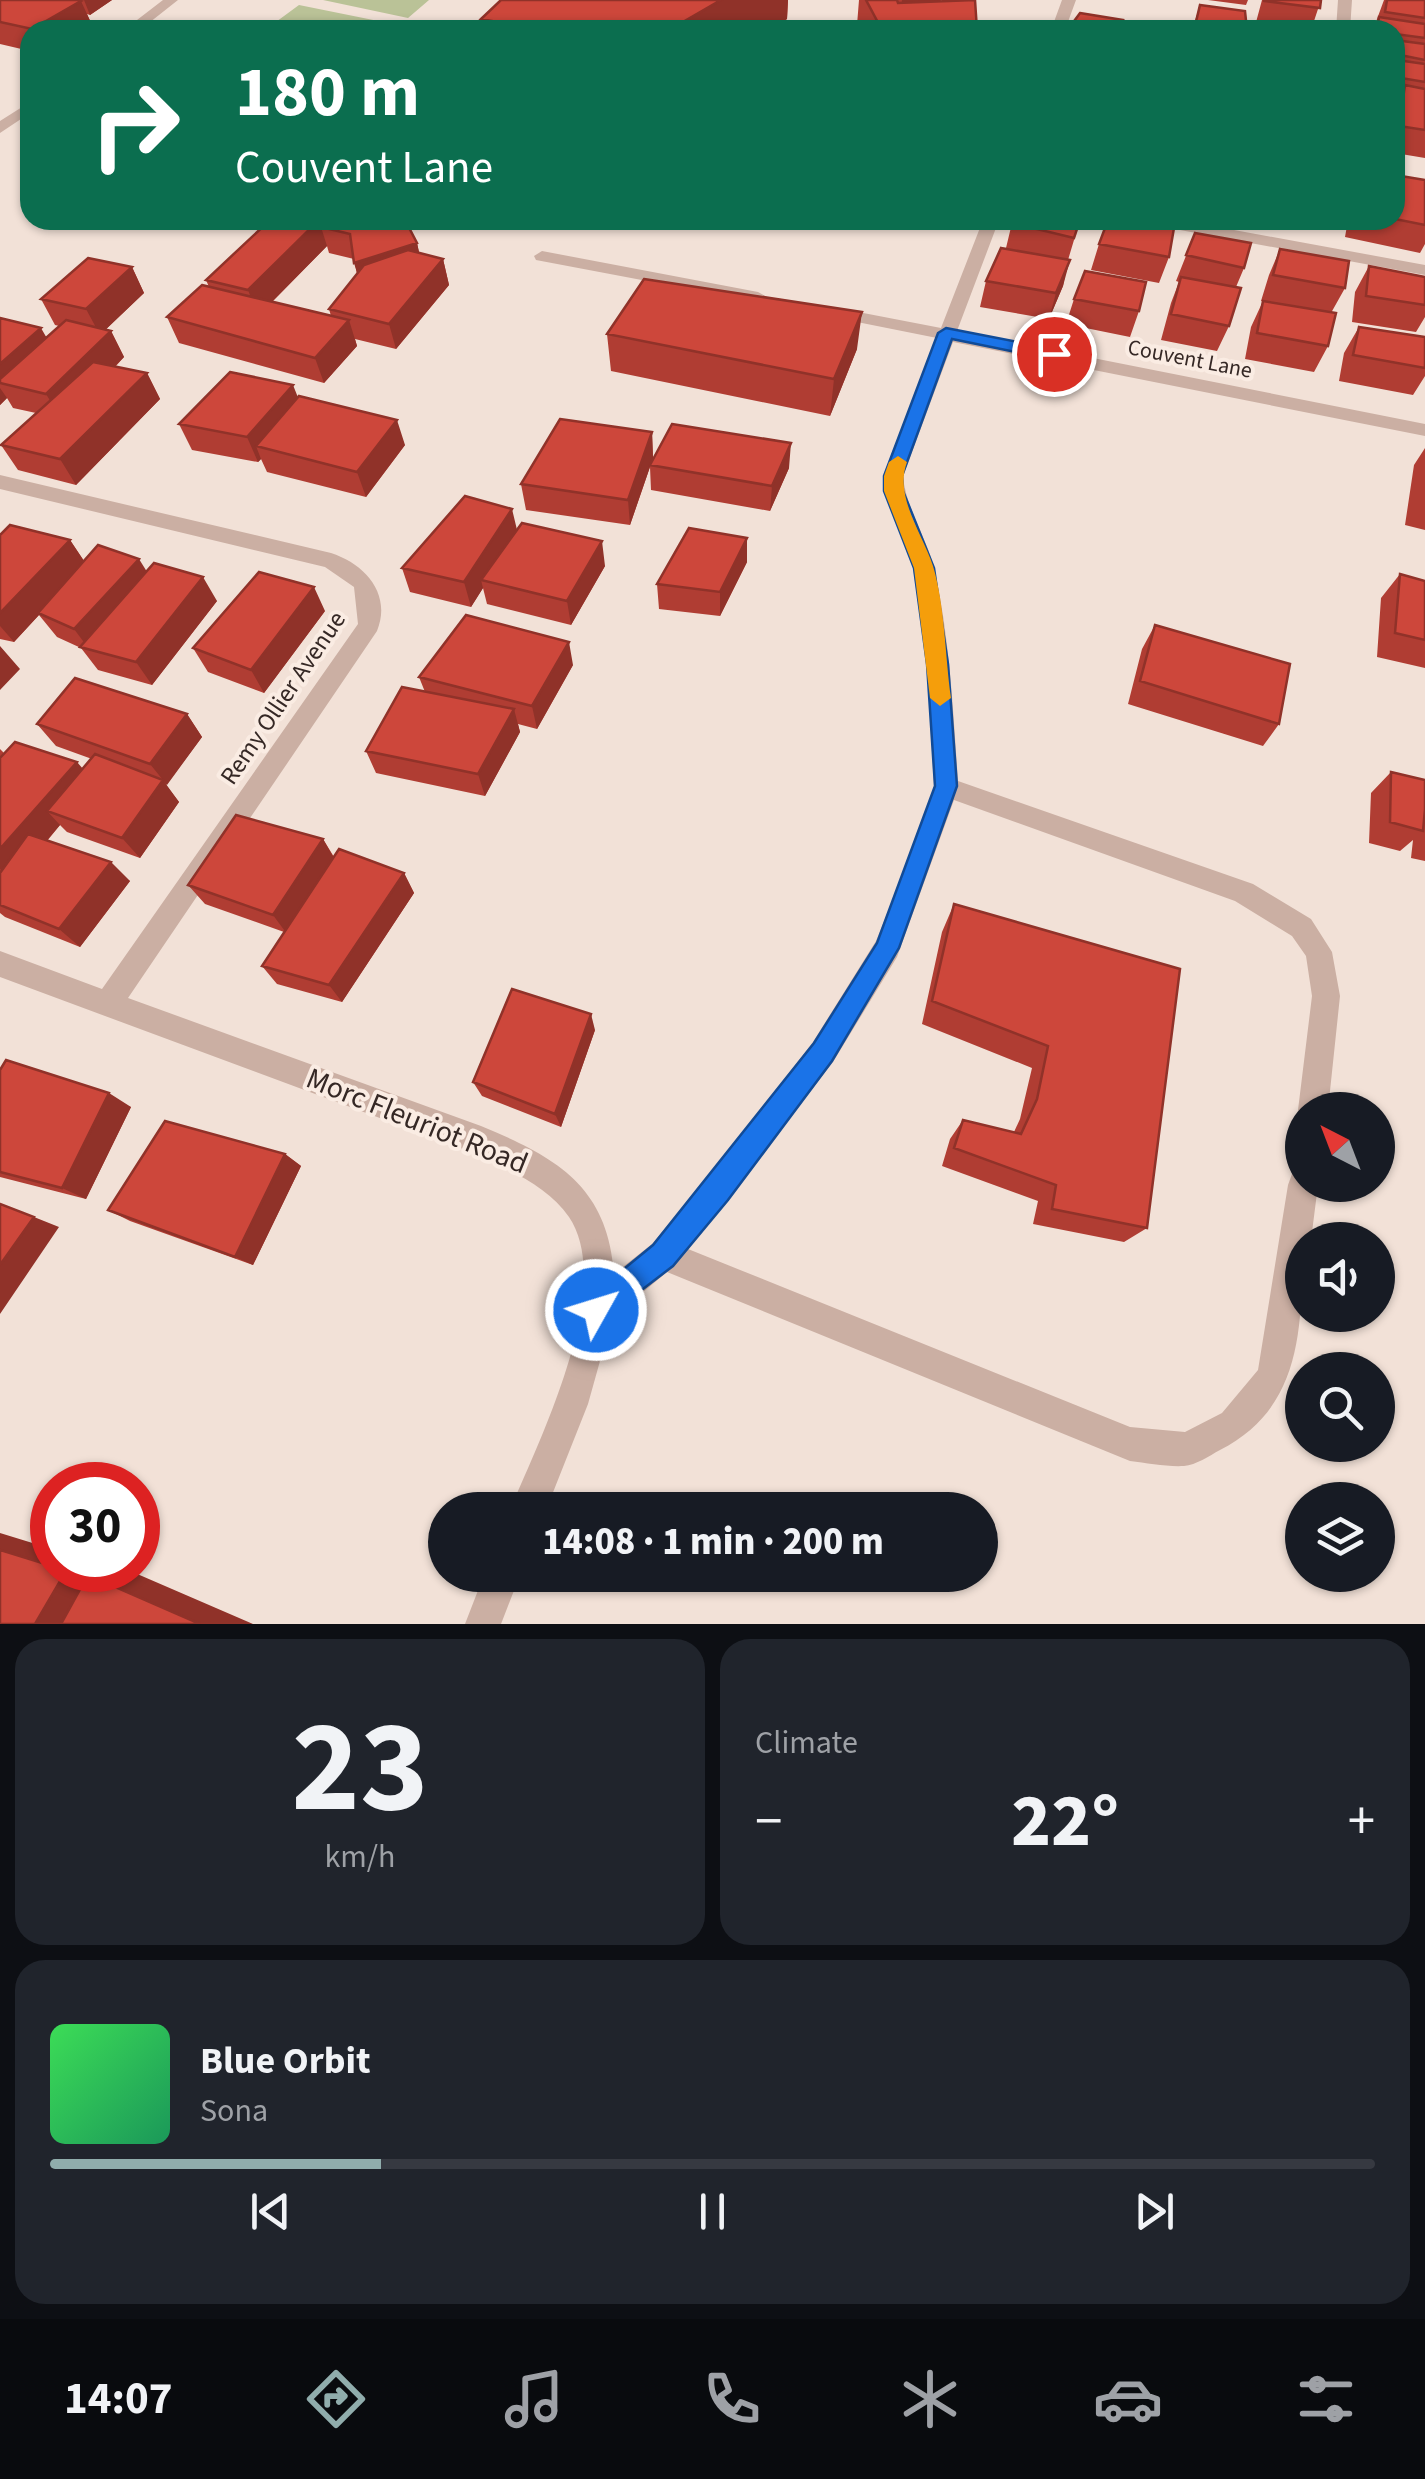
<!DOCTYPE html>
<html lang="en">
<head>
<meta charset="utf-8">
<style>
  :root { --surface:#171b24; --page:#20242c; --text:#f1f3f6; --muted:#9ea1a6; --line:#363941; --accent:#90adac }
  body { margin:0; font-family:"Source Sans 3",sans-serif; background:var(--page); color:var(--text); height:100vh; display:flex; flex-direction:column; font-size:38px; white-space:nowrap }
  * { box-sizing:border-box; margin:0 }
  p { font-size:32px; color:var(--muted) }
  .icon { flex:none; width:55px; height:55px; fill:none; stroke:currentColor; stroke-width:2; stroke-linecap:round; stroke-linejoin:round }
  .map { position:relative; height:1624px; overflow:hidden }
  .panel { display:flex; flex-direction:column; gap:15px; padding:15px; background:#0d0f14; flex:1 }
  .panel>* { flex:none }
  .hud { position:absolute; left:20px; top:20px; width:1385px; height:210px; border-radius:30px; box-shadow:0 2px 8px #0004; background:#0b6e4f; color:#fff; overflow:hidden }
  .needle { width:65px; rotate:318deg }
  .fabs { position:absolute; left:1285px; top:1092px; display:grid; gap:20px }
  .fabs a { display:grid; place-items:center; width:110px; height:110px; border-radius:50%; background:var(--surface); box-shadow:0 2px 8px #0004; font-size:50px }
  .speed { position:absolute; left:30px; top:1462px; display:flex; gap:20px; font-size:50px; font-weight:700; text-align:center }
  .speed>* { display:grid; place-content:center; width:130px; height:130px; border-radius:50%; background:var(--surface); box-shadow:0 2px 8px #0004; line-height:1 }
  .speed .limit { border:15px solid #d22; background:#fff; color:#111 }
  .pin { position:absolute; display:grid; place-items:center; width:85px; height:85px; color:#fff; margin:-42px; border:5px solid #fff; border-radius:50%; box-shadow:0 2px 10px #0007 }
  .me { position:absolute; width:110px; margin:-55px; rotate:51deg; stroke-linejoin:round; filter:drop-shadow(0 0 8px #0008) }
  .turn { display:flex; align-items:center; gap:35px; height:210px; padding:0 50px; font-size:45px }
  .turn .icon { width:130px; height:130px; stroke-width:2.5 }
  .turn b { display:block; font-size:70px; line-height:85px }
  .big { font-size:75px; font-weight:800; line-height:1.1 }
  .panel .tile { flex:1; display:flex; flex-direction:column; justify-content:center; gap:15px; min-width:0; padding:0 35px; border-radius:30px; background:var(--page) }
  .panel .dial { align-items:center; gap:0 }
  .dial b { font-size:130px; line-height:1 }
  .song { display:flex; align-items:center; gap:30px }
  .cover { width:120px; height:120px; border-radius:15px; background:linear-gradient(135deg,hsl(130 70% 55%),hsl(150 70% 35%)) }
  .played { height:10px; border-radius:5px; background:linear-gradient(90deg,var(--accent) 25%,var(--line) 25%) }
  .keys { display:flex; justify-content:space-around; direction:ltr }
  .heat { display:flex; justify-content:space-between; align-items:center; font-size:55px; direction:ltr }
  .panel .tiles { flex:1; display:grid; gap:15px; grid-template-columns:1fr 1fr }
  .tile:last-child { grid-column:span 2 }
  .trip { position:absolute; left:428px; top:1492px; width:570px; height:100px; border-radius:50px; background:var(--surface); box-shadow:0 2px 8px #0004; font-weight:800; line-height:100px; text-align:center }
  .tabs { display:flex; height:160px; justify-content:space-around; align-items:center; background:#090b0e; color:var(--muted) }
  .tabs .icon { width:70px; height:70px }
  .tabs .active { color:var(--accent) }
  .tabs b { font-size:45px; color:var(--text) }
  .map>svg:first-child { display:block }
  .green { fill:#bac297 }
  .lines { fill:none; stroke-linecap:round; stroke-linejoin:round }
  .street { fill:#cbafa3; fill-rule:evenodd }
  .wall { fill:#b03d33; fill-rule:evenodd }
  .shaded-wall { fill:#903229 }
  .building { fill:#cd473b; stroke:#903229; stroke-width:2.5 }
  .route { fill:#1a73e8; stroke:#114b97; stroke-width:2.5 }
  .slow { fill:#f59e0b }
  .labels { text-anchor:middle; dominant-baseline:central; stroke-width:8; stroke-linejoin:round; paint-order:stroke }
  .far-street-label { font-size:22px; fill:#352825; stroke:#faece3 }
  .street-label { font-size:25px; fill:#352825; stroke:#faece3 }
  .near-street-label { font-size:30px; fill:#352825; stroke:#faece3 }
</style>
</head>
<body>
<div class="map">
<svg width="1425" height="1624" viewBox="0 0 1425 1624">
  <rect width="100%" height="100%" fill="#f2e1d7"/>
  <!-- green -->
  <path class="green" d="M 323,0 L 429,0 L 408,18 Z
    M 299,5 L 403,26 L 398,30 L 265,30 Z"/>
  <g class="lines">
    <!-- street -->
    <path class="street" d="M 163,0 L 178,0 L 140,30 L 124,30 Z
      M 1062,0 L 1076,0 L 1065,30 L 1051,30 Z
      M 1338,0 L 1352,0 L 1350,30 L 1336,30 Z
      M 30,102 L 30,113 L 0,133 L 0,121 Z
      M 983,220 L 999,220 L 957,331 L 1425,424 L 1425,436 L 953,342 L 903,476 C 906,510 928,539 935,572 C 950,640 953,711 958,781 L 1253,884 L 1311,919 L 1332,952 L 1340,996 L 1328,1110 L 1302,1110 L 1302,1120 L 1298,1110 L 1312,996 L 1306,956 L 1292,936 L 1235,901 L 954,800 L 897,957 L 833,1062 L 688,1249 L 1130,1427 L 1185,1432 L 1222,1413 L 1258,1370 L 1288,1185 L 1292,1174 L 1302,1170 L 1302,1185 L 1318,1185 L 1311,1240 L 1302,1240 C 1302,1324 1304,1407 1220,1450 C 1209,1456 1196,1465 1184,1466 C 1167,1467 1147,1463 1130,1461 L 667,1272 L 612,1318 L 588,1404 L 546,1510 L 510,1510 C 539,1441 616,1287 569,1217 C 548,1186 507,1169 474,1153 L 0,977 L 0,951 L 102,989 L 358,624 L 354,587 L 325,567 L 0,489 L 0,475 L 331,553 C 365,564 392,594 377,631 L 128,998 L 481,1126 C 556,1157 608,1186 614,1274 L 652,1244 L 707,1179 L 813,1042 L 876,941 L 910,858 L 934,787 L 927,664 L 913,568 L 884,491 L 883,476 L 937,338 L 827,316 L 818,311 L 827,306 L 941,328 Z
      M 1145,220 L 1180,220 L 1425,265 L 1425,275 L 1153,225 Z
      M 542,251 L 758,292 L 767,297 L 758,302 L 536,260 L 534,256 Z
      M 484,1575 L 520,1575 L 501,1624 L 465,1624 Z"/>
  </g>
  <!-- wall -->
  <path class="wall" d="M 0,0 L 112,0 L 90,15 L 87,14 L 92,25 L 84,30 L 30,30 L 30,51 L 0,44 Z
    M 501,0 L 788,0 L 787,19 L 769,30 L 483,30 L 481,19 Z
    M 859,0 L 941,0 L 940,1 L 977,30 L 860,30 L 857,25 Z
    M 1208,0 L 1248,0 L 1246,5 Z
    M 1262,0 L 1321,0 L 1311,30 L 1289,30 L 1255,26 Z
    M 1384,0 L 1425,0 L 1425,158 L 1395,153 L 1395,30 L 1373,30 Z
    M 1200,5 L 1247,30 L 1192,30 Z
    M 1123,20 L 1121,30 L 1071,30 L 1072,24 Z
    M 1395,175 L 1425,180 L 1425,244 L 1420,253 L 1345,237 L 1348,220 L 1395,220 Z
    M 270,220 L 417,243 L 419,253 L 443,259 L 449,285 L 396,349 L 355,339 L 357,346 L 324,383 L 179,343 L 167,317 L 209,287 L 206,280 ZM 327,246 L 329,253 L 354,259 L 357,274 L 329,309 L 331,316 L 272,302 Z
    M 1080,220 L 1068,260 L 1063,286 L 1049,319 L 980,307 L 986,281 L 1006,248 L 1012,223 Z
    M 1282,220 L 1339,220 L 1334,230 Z
    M 1195,233 L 1244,268 L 1236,287 L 1229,326 L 1217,351 L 1161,340 L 1171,303 L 1179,282 L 1176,281 Z
    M 1099,244 L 1169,257 L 1159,283 L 1091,270 Z
    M 1280,249 L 1345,288 L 1331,313 L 1328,346 L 1314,372 L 1245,359 L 1251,327 L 1263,301 L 1271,303 L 1261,301 L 1269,275 Z
    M 1369,266 L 1425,305 L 1425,317 L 1416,332 L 1352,322 L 1355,292 Z
    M 132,267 L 144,293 L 105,330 L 111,331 L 124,357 L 115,367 L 147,373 L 160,399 L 76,485 L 18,470 L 1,445 L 36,413 L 13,408 L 7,398 L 0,405 L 0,318 L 47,337 L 59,326 L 55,325 L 41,299 Z
    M 1074,299 L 1139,311 L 1130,337 L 1066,324 Z
    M 1359,327 L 1425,337 L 1425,376 L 1413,395 L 1339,381 L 1344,353 Z
    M 607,334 L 857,349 L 830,416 L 611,371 Z
    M 298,397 L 405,445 L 366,497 L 267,472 L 261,459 L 258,462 L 192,450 L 179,424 Z
    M 652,432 L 653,458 L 789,468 L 770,511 L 651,490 L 650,467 L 630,525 L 526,510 L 521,484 Z
    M 1425,448 L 1425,530 L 1405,525 L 1414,465 Z
    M 517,530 L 605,566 L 571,625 L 487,604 L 483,588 L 471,607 L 410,592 L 402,568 Z
    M 0,535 L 70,540 L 84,561 L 147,571 L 217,601 L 152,685 L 98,670 L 81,648 L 57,637 L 39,615 L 14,642 L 0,639 Z
    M 747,538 L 747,562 L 720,616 L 659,609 L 657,584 Z
    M 1400,574 L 1425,581 L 1425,668 L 1377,657 L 1381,598 Z
    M 325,611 L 264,693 L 208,672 L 193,648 Z
    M 1155,625 L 1279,724 L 1263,746 L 1128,704 L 1142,649 Z
    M 573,665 L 537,729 L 518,724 L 520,732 L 485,796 L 376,773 L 366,751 L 425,692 L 419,677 Z
    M 187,714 L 202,737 L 166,785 L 179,802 L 140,858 L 67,832 L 60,825 L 47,841 L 130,881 L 80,947 L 5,917 L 0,913 L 0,749 L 4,753 L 83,769 L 92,759 L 56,746 L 37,724 Z
    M 1391,772 L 1425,780 L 1425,861 L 1411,858 L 1413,840 L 1400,851 L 1369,843 L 1371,793 Z
    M 323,839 L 334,857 L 404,873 L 414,893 L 342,1002 L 277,984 L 262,966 L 284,932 L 205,904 L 188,885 Z
    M 954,904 L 1180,969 L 1147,1228 L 1124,1242 L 1033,1224 L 1038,1201 L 942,1166 L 950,1139 L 963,1120 L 1014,1132 L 1020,1119 L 1032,1068 L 922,1024 L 942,932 Z
    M 595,1030 L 561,1127 L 482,1096 L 473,1082 Z
    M 0,1070 L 131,1107 L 86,1199 L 0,1177 Z
    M 285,1154 L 301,1166 L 253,1265 L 130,1221 L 108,1210 Z"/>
  <!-- shaded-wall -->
  <path class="shaded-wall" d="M 84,0 L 112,0 L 90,15 Z
    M 721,0 L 788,0 L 787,19 L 769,30 L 669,30 Z
    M 902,0 L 941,0 L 939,3 L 901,11 Z
    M 81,1 L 92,25 L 84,30 L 32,30 Z
    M 319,220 L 334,220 L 321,227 L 327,246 L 258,316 L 248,290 Z
    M 417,243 L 423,269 L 362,289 L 354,263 Z
    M 443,259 L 449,285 L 396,349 L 389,324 Z
    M 1070,260 L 1063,286 L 1049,319 L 1056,293 Z
    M 132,267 L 144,293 L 100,335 L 86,309 Z
    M 862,312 L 857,349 L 830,416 L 834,379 Z
    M 349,320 L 357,346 L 324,383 L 315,358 Z
    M 41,328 L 56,354 L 0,383 L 0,364 Z
    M 111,331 L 124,357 L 62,420 L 46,394 Z
    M 147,373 L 160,399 L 76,485 L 60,459 Z
    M 293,385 L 303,410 L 256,446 L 261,459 L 258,462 L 247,437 Z
    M 0,388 L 7,398 L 0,405 Z
    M 397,420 L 405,445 L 366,497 L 357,472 Z
    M 652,432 L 653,458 L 630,525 L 628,500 Z
    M 791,443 L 789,468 L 770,511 L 772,486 Z
    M 512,509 L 518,534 L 481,580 L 483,588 L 471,607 L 464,582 Z
    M 747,538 L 747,562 L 720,616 L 720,592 Z
    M 70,540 L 86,564 L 14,642 L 0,626 L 0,613 Z
    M 602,541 L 605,566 L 571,625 L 567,601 Z
    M 139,559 L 154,583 L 89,649 L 74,629 Z
    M 203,577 L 217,601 L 152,685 L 136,662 Z
    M 314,587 L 325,611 L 264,693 L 251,670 Z
    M 569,642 L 573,665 L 537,729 L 532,706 Z
    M 0,646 L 20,669 L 0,690 Z
    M 514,709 L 520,732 L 485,796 L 478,774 Z
    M 187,714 L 202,737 L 167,785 L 150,764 Z
    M 77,762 L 96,784 L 47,811 L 60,825 L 13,880 L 0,869 L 0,849 Z
    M 163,780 L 179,802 L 140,858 L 122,838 Z
    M 323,839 L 335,860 L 287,934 L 273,915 Z
    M 111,862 L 130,881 L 80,947 L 59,929 Z
    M 404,873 L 414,893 L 342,1002 L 329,985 Z
    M 591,1014 L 595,1030 L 561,1127 L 555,1114 Z
    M 109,1093 L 131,1107 L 86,1199 L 62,1188 Z
    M 285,1154 L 301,1166 L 253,1265 L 235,1257 Z
    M 34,1217 L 59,1227 L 0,1314 L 0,1265 Z
    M 0,1533 L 52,1549 L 52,1566 L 0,1550 Z
    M 64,1570 L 104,1570 L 102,1573 L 128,1570 L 253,1624 L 35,1624 Z"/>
  <!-- building -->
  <path class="building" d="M 0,0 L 78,0 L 81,1 L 32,29 L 0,22 Z
    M 501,0 L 721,0 L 669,30 L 543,30 L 481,19 Z
    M 866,0 L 897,0 L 898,3 L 975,0 L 977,30 L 945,30 L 945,26 L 912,25 L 915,30 L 882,30 Z
    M 1264,0 L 1321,0 L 1320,8 L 1264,1 Z
    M 1387,0 L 1425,0 L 1425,18 L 1385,12 Z
    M 1200,5 L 1245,11 L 1247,30 L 1228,30 L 1195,26 Z
    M 1080,13 L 1123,20 L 1119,30 L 1105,30 L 1072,24 Z
    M 1379,17 L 1425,24 L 1425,38 L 1395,34 L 1395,30 L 1377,30 Z
    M 1148,22 L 1186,29 L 1145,30 Z
    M 820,26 L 822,30 L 777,30 Z
    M 1395,40 L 1425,44 L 1425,60 L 1395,54 Z
    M 1397,60 L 1425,64 L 1425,82 L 1395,77 Z
    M 1405,85 L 1425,89 L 1425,130 L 1399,126 Z
    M 1395,175 L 1425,180 L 1425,225 L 1395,219 Z
    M 270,220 L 319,220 L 248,290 L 206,280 Z
    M 328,220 L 405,220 L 417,243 L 354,263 L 350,234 L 321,227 Z
    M 1014,220 L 1080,220 L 1074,238 L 1012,223 Z
    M 1108,220 L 1141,220 L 1174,228 L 1169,257 L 1099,244 Z
    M 1195,233 L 1251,243 L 1244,268 L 1186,255 Z
    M 1001,248 L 1070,260 L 1056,293 L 986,281 Z
    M 1280,249 L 1349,261 L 1345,288 L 1273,275 Z
    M 408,250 L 443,259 L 389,324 L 329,309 L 364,265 Z
    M 88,258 L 132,267 L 86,309 L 41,299 Z
    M 1369,266 L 1425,277 L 1425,305 L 1366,296 Z
    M 1085,271 L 1146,282 L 1139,311 L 1074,299 Z
    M 1181,277 L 1241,288 L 1229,326 L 1171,314 Z
    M 644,279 L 862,312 L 834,379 L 607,334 Z
    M 202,285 L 349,320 L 315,358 L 167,317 Z
    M 1263,301 L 1336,313 L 1328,346 L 1257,333 Z
    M 0,318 L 41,328 L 0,364 Z
    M 66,320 L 111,331 L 46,394 L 0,383 L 0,379 Z
    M 1359,327 L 1425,337 L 1425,368 L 1353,355 Z
    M 93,362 L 147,373 L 60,459 L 1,445 Z
    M 230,372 L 293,385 L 247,437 L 179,424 Z
    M 299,396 L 397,420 L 357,472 L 256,446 Z
    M 560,419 L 652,432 L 628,500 L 521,484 Z
    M 672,424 L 791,443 L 772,486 L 650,465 Z
    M 465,496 L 512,509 L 464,582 L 402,568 Z
    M 522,523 L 602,541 L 567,601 L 481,580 Z
    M 10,525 L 70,540 L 0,613 L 0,535 Z
    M 689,528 L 747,538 L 720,592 L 657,584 Z
    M 98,545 L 139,559 L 74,629 L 38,613 Z
    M 154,563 L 203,577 L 136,662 L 80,647 Z
    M 259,572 L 314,587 L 251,670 L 193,648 Z
    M 1400,574 L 1425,581 L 1425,640 L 1395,633 Z
    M 466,615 L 569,642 L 532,706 L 419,677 Z
    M 1155,625 L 1290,664 L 1279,724 L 1140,681 Z
    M 75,678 L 187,714 L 150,764 L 37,724 Z
    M 402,687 L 514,709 L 478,774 L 366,751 Z
    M 15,742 L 77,762 L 0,849 L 0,758 Z
    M 95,754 L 163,780 L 122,838 L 47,811 Z
    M 1391,772 L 1425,780 L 1425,809 L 1423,831 L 1390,822 Z
    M 236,815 L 323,839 L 273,915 L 188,885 Z
    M 28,834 L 111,862 L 59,929 L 0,905 L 0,873 Z
    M 339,849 L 404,873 L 329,985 L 262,966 Z
    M 954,904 L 1180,969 L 1147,1228 L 1052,1209 L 1056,1185 L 954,1148 L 963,1120 L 1021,1134 L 1037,1099 L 1048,1046 L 932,1001 Z
    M 512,989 L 591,1014 L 555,1114 L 473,1082 Z
    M 6,1060 L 109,1093 L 62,1188 L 0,1172 L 0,1070 Z
    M 165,1121 L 285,1154 L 235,1257 L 108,1210 Z
    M 0,1204 L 34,1217 L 0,1265 Z
    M 0,1550 L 52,1566 L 52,1570 L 66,1571 L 35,1624 L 0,1624 Z
    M 88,1575 L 200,1624 L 61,1624 Z"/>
  <!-- route -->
  <path class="route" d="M 946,328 L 1054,349 L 1062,354 L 1054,360 L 952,339 L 902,476 L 903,491 L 934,568 L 948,664 L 957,786 L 899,948 L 832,1061 L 728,1200 L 673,1266 L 596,1325 L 586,1320 L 582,1310 L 586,1300 L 653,1245 L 814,1043 L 877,943 L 935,786 L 927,664 L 914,568 L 884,491 L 884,476 L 938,333 Z"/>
  <!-- slow -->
  <path class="slow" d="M 898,456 L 907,462 C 894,497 922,532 933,566 C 945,606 945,656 951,698 L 940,706 L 930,698 L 914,568 L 884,491 L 884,476 L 889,462 Z"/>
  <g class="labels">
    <!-- far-street labels -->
    <g class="far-street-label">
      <text transform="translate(1190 359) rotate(11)">Couvent Lane</text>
    </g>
    <!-- street labels -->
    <g class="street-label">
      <text transform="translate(283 698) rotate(-56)">Remy Ollier Avenue</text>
    </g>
    <!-- near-street labels -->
    <g class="near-street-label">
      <text transform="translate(417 1121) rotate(22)">Morc Fleuriot Road</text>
    </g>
  </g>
</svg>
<div class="fabs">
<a><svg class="needle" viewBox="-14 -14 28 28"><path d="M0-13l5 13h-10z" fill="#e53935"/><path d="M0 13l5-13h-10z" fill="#9ea1a6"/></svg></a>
<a><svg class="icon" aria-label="sound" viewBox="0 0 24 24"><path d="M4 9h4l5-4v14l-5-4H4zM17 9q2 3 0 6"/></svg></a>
<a><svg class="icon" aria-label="search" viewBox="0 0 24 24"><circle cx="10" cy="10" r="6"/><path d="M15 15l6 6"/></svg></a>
<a><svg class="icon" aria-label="layers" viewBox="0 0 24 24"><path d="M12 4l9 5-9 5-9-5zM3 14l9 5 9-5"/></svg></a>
</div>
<div class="speed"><div class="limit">30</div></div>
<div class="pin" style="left:1054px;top:354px;background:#d93025"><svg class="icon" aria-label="arrive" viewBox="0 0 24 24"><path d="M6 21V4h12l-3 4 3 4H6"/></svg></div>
<svg class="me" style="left:596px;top:1310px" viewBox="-20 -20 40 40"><circle r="17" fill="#1a73e8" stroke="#fff" stroke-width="3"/><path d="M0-11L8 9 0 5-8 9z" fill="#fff"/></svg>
<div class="trip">14:08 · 1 min · 200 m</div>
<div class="hud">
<div class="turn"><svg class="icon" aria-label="right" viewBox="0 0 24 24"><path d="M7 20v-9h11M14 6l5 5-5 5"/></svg><div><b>180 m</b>Couvent Lane</div></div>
</div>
</div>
<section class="panel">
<div class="tiles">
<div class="tile dial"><b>23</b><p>km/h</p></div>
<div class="tile"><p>Climate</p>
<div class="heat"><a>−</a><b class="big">22°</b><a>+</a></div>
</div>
<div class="tile">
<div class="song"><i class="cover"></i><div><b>Blue Orbit</b><p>Sona</p></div></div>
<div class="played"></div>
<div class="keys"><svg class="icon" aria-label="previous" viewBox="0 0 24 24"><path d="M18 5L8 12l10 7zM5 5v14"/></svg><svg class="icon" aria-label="pause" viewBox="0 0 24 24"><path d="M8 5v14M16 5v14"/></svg><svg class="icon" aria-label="next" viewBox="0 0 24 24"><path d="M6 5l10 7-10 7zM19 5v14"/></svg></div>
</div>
</div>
</section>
<nav class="tabs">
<b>14:07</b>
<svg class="icon active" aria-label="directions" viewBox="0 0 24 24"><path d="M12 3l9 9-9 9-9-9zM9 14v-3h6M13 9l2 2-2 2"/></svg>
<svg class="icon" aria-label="music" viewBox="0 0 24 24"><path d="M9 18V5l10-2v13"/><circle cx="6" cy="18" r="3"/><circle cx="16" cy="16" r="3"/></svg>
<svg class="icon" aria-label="phone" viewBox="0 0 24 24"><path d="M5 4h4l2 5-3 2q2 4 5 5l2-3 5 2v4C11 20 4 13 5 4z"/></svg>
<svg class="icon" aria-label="climate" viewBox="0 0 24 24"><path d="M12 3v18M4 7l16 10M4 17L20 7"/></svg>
<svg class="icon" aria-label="car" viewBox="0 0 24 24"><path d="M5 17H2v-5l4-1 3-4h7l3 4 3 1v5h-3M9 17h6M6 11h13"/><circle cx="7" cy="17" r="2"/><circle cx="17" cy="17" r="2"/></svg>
<svg class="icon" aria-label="filters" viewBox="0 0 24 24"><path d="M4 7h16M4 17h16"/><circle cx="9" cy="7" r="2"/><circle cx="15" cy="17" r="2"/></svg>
</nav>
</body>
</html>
